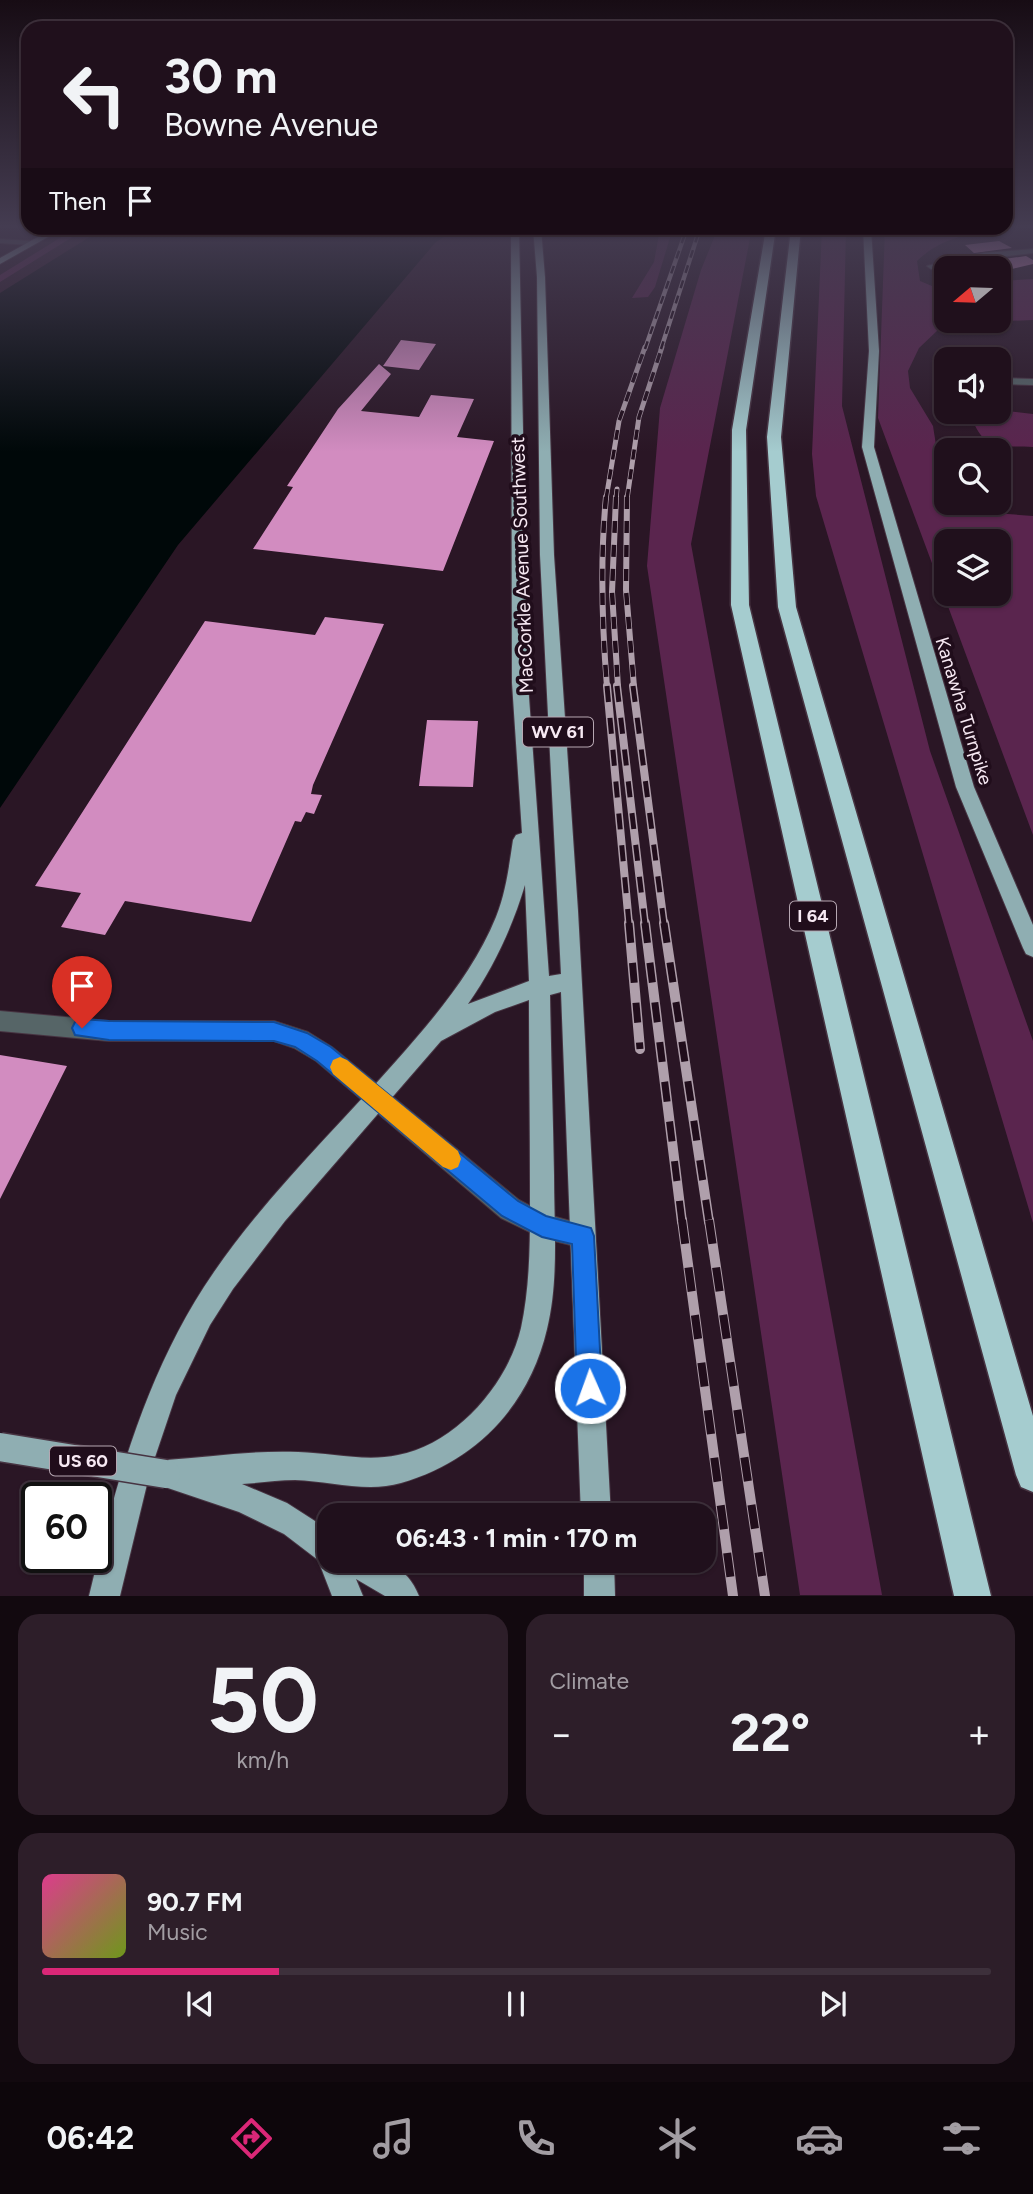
<!DOCTYPE html>
<html lang="en">
<head>
<meta charset="utf-8">
<style>
  :root { --surface:#20101c; --page:#2d1e29; --text:#f1f3f6; --muted:#a29da3; --line:#3d303b; --accent:#db2777 }
  body { margin:0; font-family:Figtree,sans-serif; background:var(--page); color:var(--text); height:100vh; display:flex; flex-direction:column; font-size:26px; white-space:nowrap }
  * { box-sizing:border-box; margin:0 }
  p { font-size:23px; color:var(--muted) }
  .icon { flex:none; width:38px; height:38px; fill:none; stroke:currentColor; stroke-width:2; stroke-linecap:round; stroke-linejoin:round }
  .map { position:relative; height:1596px; overflow:hidden }
  .drawer { display:flex; flex-direction:column; gap:18px; padding:18px; background:#12090f; flex:1 }
  .drawer>* { flex:none }
  .top-card { position:absolute; left:21px; top:21px; width:992px; height:214px; border-radius:21px; box-shadow:0 2px 5px #0004,0 0 0 2px var(--line); background:#20101c; color:var(--text); overflow:hidden }
  .needle { width:46px; rotate:251deg }
  .fabs { position:absolute; left:934px; top:256px; display:grid; gap:14px }
  .fabs a { display:grid; place-items:center; width:77px; height:77px; border-radius:14px; background:var(--surface); box-shadow:0 2px 5px #0004,0 0 0 2px var(--line); font-size:35px }
  .speed { position:absolute; left:21px; top:1482px; display:flex; gap:14px; font-size:35px; font-weight:700; text-align:center }
  .speed>* { display:grid; place-content:center; width:91px; height:91px; border-radius:50%; background:var(--surface); box-shadow:0 2px 5px #0004,0 0 0 2px var(--line); line-height:1 }
  .speed .limit { border:4px solid #111; border-radius:10px; background:#fff; color:#111 }
  .pin { position:absolute; display:grid; place-items:center; width:60px; height:60px; color:#fff; margin:-72px -30px; border-radius:50% 50% 50% 0; rotate:-45deg; box-shadow:0 0 7px #0007 }
  .pin .icon { rotate:45deg }
  .me { position:absolute; width:77px; margin:-38px; rotate:358deg; stroke-linejoin:round; filter:drop-shadow(0 0 5px #0008) }
  .turn { display:flex; align-items:center; gap:24px; height:147px; padding:0 28px; font-size:32px }
  .turn .icon { width:91px; height:91px; stroke-width:2.5 }
  .turn b { display:block; font-size:49px; line-height:60px }
  .then { display:flex; align-items:center; height:66px; padding:0 28px; background:#0003; gap:14px; font-size:26px }
  .big { font-size:52px; font-weight:700; line-height:1.1 }
  .drawer .widget { flex:1; display:flex; flex-direction:column; justify-content:center; gap:10px; min-width:0; padding:0 24px; border-radius:21px; background:var(--page) }
  .drawer .dial { align-items:center; gap:0 }
  .dial b { font-size:91px; line-height:1 }
  .song { display:flex; align-items:center; gap:21px }
  .cover { width:84px; height:84px; border-radius:10px; background:linear-gradient(135deg,hsl(330 70% 55%),hsl(80 70% 35%)) }
  .played { height:7px; border-radius:4px; background:linear-gradient(90deg,var(--accent) 25%,var(--line) 25%) }
  .keys { display:flex; justify-content:space-around; direction:ltr }
  .heat { display:flex; justify-content:space-between; align-items:center; font-size:38px; direction:ltr }
  .drawer .tiles { flex:1; display:grid; gap:18px; grid-template-columns:1fr 1fr }
  .widget:last-child { grid-column:span 2 }
  .trip { position:absolute; left:317px; top:1503px; width:399px; height:70px; border-radius:21px; background:var(--surface); box-shadow:0 2px 5px #0004,0 0 0 2px var(--line); font-weight:700; line-height:70px; text-align:center }
  .tabs { display:flex; height:112px; justify-content:space-around; align-items:center; background:#0d060b; color:var(--muted) }
  .tabs .icon { width:49px; height:49px }
  .tabs .active { color:var(--accent) }
  .tabs b { font-size:32px; color:var(--text) }
  .map>svg:first-child { display:block }
  .green { fill:#5a254e; fill-rule:evenodd }
  .water { fill:#000809 }
  .building { fill:#d28cc0 }
  .lines { fill:none; stroke-linecap:round; stroke-linejoin:round }
  .minor-casing { stroke:#473442; stroke-width:2 }
  .major-casing { stroke:#473442; stroke-width:2 }
  .highway-casing { stroke:#473442; stroke-width:3 }
  .minor { fill:#566567; fill-rule:evenodd }
  .major { fill:#8faeb2; fill-rule:evenodd }
  .highway { fill:#a5cccf; fill-rule:evenodd }
  .rail-far5-casing { stroke:#af9fab; stroke-width:4.5 }
  .rail-far4-casing { stroke:#af9fab; stroke-width:5 }
  .rail-far3-casing { stroke:#af9fab; stroke-width:6 }
  .rail-far2-casing { stroke:#af9fab; stroke-width:8 }
  .rail-far1-casing { stroke:#af9fab; stroke-width:10 }
  .rail-casing { stroke:#af9fab; stroke-width:10 }
  .rail-far5 { stroke:#200d1b; stroke-width:2.5; stroke-dasharray:8; stroke-linecap:butt }
  .rail-far4 { stroke:#200d1b; stroke-width:3.5; stroke-dasharray:10; stroke-linecap:butt }
  .rail-far3 { stroke:#200d1b; stroke-width:4.5; stroke-dasharray:12; stroke-linecap:butt }
  .rail-far2 { stroke:#200d1b; stroke-width:5; stroke-dasharray:16; stroke-linecap:butt }
  .rail-far1 { stroke:#200d1b; stroke-width:7; stroke-dasharray:20; stroke-linecap:butt }
  .rail { stroke:#200d1b; stroke-width:8; stroke-dasharray:24; stroke-linecap:butt }
  .major-bridge-casing { stroke:#473442; stroke-width:31; stroke-linecap:butt }
  .major-bridge { stroke:#8faeb2; stroke-width:28 }
  .route { fill:#1a73e8; stroke:#114b97; stroke-width:2 }
  .slow { fill:#f59e0b }
  .labels { text-anchor:middle; dominant-baseline:central; stroke-width:7; stroke-linejoin:round; paint-order:stroke }
  .shield { fill:#200d1b; stroke:#b6a7b2; stroke-width:2 }
  .shield-label { font-size:18px; font-weight:bold; fill:#f7e9f3 }
  .street-label { font-size:19px; fill:#f7e9f3; stroke:#200d1b }
</style>
</head>
<body>
<div class="map">
<svg width="1033" height="1596" viewBox="0 0 1033 1596">
  <rect width="100%" height="100%" fill="#2a1625"/>
  <!-- green -->
  <path class="green" d="M 76,228 L 87,228 L 0,282 L 0,275 Z
    M 673,228 L 655,287 L 648,297 L 632,298 L 654,262 L 660,229 Z
    M 718,228 L 752,228 L 691,544 L 882,1595 L 800,1595 L 647,566 L 660,408 L 701,270 Z
    M 822,228 L 846,228 L 842,406 L 930,751 L 1033,1041 L 1033,1223 L 816,496 L 812,454 Z
    M 885,228 L 1010,228 C 975,233 944,235 917,261 L 920,281 L 932,286 L 947,288 L 947,320 L 999,320 L 999,281 L 1033,279 L 1033,320 L 980,322 L 939,329 L 919,348 L 908,371 L 910,388 L 933,426 L 939,464 L 947,481 L 947,502 L 960,502 L 981,512 L 1033,516 L 1033,835 L 878,418 ZM 947,541 L 999,541 L 999,593 L 947,593 Z
    M 999,410 L 1033,414 L 1033,447 C 1001,445 986,453 972,419 L 982,411 Z"/>
  <!-- water -->
  <path class="water" d="M 104,228 L 456,228 L 435,243 L 178,545 L 0,808 L 0,293 Z"/>
  <!-- building -->
  <path class="building" d="M 999,241 L 1012,248 L 974,253 L 965,245 Z
    M 1026,256 L 1033,260 L 1033,264 L 999,272 L 999,268 L 990,268 L 983,262 Z
    M 401,340 L 436,344 L 419,370 L 383,366 Z
    M 379,364 L 391,374 L 361,411 L 419,417 L 431,395 L 474,399 L 457,437 L 494,441 L 443,571 L 253,549 L 293,487 L 287,486 L 338,409 Z
    M 325,617 L 384,624 L 313,785 L 311,794 L 322,795 L 314,814 L 306,812 L 301,822 L 295,821 L 251,922 L 125,901 L 105,935 L 61,927 L 81,893 L 35,886 L 205,621 L 315,635 Z
    M 427,720 L 478,721 L 473,787 L 419,786 Z
    M 0,1055 L 67,1066 L 0,1199 Z"/>
  <g class="lines">
    <!-- minor casing -->
    <g class="minor-casing">
      <path id="minor" d="M 0,239 L 30,241 L 34,243 L 30,245 L 0,243 Z
        M 1033,249 L 1033,253 L 984,259 L 931,269 L 927,266 L 984,253 Z
        M 999,378 L 1033,379 L 1033,385 L 999,384 Z
        M 0,1011 L 109,1021 L 274,1021 L 308,1032 L 332,1047 L 519,1200 L 545,1214 L 592,1227 L 595,1236 L 592,1245 L 583,1248 L 542,1238 L 501,1218 L 316,1061 L 294,1048 L 274,1041 L 109,1041 L 0,1031 Z"/>
    </g>
    <!-- major casing -->
    <g class="major-casing">
      <path id="major" d="M 54,228 L 64,228 L 0,264 L 0,258 Z
        M 511,228 L 519,228 L 528,683 L 549,976 L 561,974 L 540,555 L 537,277 L 533,228 L 541,228 L 545,277 L 554,555 L 578,911 L 611,1516 L 581,1516 L 561,992 L 550,995 C 551,1055 553,1115 554,1175 C 554,1225 559,1280 547,1329 C 529,1406 476,1461 401,1483 C 367,1493 330,1481 295,1480 C 278,1480 260,1483 242,1484 L 287,1503 L 329,1530 L 329,1561 C 368,1561 402,1553 419,1596 L 385,1596 L 356,1579 L 363,1596 L 332,1596 L 318,1560 L 284,1534 L 239,1512 L 156,1484 L 152,1474 L 156,1464 L 166,1460 C 209,1457 255,1450 298,1452 C 331,1453 366,1462 398,1455 C 456,1444 508,1384 521,1328 C 531,1282 530,1232 530,1185 C 530,1123 529,1062 529,1000 L 495,1012 L 441,1041 L 285,1221 L 233,1289 L 210,1325 L 176,1395 L 150,1472 L 120,1596 L 89,1596 C 116,1482 147,1369 214,1272 C 267,1195 335,1130 397,1060 C 435,1017 474,971 496,917 C 506,892 509,866 513,840 L 516,835 L 522,833 L 512,683 ZM 525,885 L 529,981 L 468,1004 C 494,967 512,928 525,885 Z
        M 863,228 L 871,228 L 879,351 L 874,447 L 974,787 L 1033,925 L 1033,957 L 1026,954 L 1023,948 L 956,787 L 862,447 L 869,351 Z
        M 584,1561 L 614,1561 L 615,1596 L 584,1596 Z"/>
    </g>
    <!-- highway casing -->
    <g class="highway-casing">
      <path id="highway" d="M 766,228 L 776,228 L 746,430 L 749,605 L 991,1596 L 954,1596 L 731,605 L 732,430 Z
        M 791,228 L 801,228 L 781,437 L 796,607 L 1033,1416 L 1033,1492 L 1021,1487 L 1016,1475 L 778,607 L 767,437 Z"/>
    </g>
    <!-- minor -->
    <use href="#minor" class="minor"/>
    <!-- major -->
    <use href="#major" class="major"/>
    <!-- highway -->
    <use href="#highway" class="highway"/>
    <!-- rail-far5 casing -->
    <g class="rail-far5-casing">
      <path id="rail-far5" d="M 645,349 L 687,228
        M 661,349 L 700,228"/>
    </g>
    <!-- rail-far4 casing -->
    <g class="rail-far4-casing">
      <path id="rail-far4" d="M 606,499 L 619,421 L 645,347
        M 616,499 L 617,489
        M 627,499 L 639,417 L 662,347"/>
    </g>
    <!-- rail-far3 casing -->
    <g class="rail-far3-casing">
      <path id="rail-far3" d="M 606,497 C 600,559 602,625 607,687
        M 616,497 L 612,592 L 618,687
        M 627,497 L 626,590 L 634,687"/>
    </g>
    <!-- rail-far2 casing -->
    <g class="rail-far2-casing">
      <path id="rail-far2" d="M 607,686 L 629,924
        M 617,686 L 645,924
        M 633,686 L 664,924"/>
    </g>
    <!-- rail-far1 casing -->
    <g class="rail-far1-casing">
      <path id="rail-far1" d="M 629,923 L 640,1049
        M 645,923 L 682,1222
        M 664,923 L 709,1222"/>
    </g>
    <!-- rail casing -->
    <g class="rail-casing">
      <path id="rail" d="M 682,1220 L 733,1596
        M 709,1220 L 765,1596"/>
    </g>
    <!-- rail-far5 -->
    <use href="#rail-far5" class="rail-far5"/>
    <!-- rail-far4 -->
    <use href="#rail-far4" class="rail-far4"/>
    <!-- rail-far3 -->
    <use href="#rail-far3" class="rail-far3"/>
    <!-- rail-far2 -->
    <use href="#rail-far2" class="rail-far2"/>
    <!-- rail-far1 -->
    <use href="#rail-far1" class="rail-far1"/>
    <!-- rail -->
    <use href="#rail" class="rail"/>
    <!-- major-bridge casing -->
    <g class="major-bridge-casing">
      <path id="major-bridge" d="M 0,1447 L 166,1474"/>
    </g>
    <!-- major-bridge -->
    <use href="#major-bridge" class="major-bridge"/>
  </g>
  <!-- sky -->
  <linearGradient id="sky" x2="0" y2="1"><stop stop-color="#170c14"/><stop offset="0.5" stop-color="#443c51"/><stop offset="1" stop-color="#443c51" stop-opacity="0"/></linearGradient>
  <rect width="1033" height="452" fill="url(#sky)"/>
  <!-- route -->
  <path class="route" d="M 82,1019 L 109,1021 L 274,1022 L 307,1033 L 331,1047 L 518,1201 L 546,1216 L 591,1228 L 594,1236 L 602,1388 L 599,1397 L 590,1400 L 581,1397 L 577,1388 L 572,1244 L 542,1237 L 502,1216 L 317,1061 L 295,1047 L 274,1041 L 109,1040 L 75,1035 L 72,1028 L 75,1022 Z"/>
  <!-- slow -->
  <path class="slow" d="M 340,1057 L 347,1060 L 458,1151 L 461,1159 L 458,1167 L 451,1170 L 443,1167 L 333,1074 L 330,1067 L 333,1060 Z"/>
  <g class="labels">
    <!-- shield labels -->
    <g class="shield">
      <rect x="523" y="717.5" width="70" height="29" rx="5"/>
      <rect x="790" y="901.5" width="46" height="29" rx="5"/>
      <rect x="50" y="1446.5" width="66" height="29" rx="5"/>
    </g>
    <g class="shield-label">
      <text x="558" y="732">WV 61</text>
      <text x="813" y="916">I 64</text>
      <text x="83" y="1461">US 60</text>
    </g>
    <!-- street labels -->
    <g class="street-label">
      <text transform="translate(522 565) rotate(-92)">MacCorkle Avenue Southwest</text>
      <text transform="translate(964 711) rotate(73)">Kanawha Turnpike</text>
    </g>
  </g>
</svg>
<div class="fabs">
<a><svg class="needle" viewBox="-14 -14 28 28"><path d="M0-13l5 13h-10z" fill="#e53935"/><path d="M0 13l5-13h-10z" fill="#a29da3"/></svg></a>
<a><svg class="icon" aria-label="sound" viewBox="0 0 24 24"><path d="M4 9h4l5-4v14l-5-4H4zM17 9q2 3 0 6"/></svg></a>
<a><svg class="icon" aria-label="search" viewBox="0 0 24 24"><circle cx="10" cy="10" r="6"/><path d="M15 15l6 6"/></svg></a>
<a><svg class="icon" aria-label="layers" viewBox="0 0 24 24"><path d="M12 4l9 5-9 5-9-5zM3 14l9 5 9-5"/></svg></a>
</div>
<div class="speed"><div class="limit">60</div></div>
<div class="pin" style="left:82px;top:1028px;background:#d93025"><svg class="icon" aria-label="arrive" viewBox="0 0 24 24"><path d="M6 21V4h12l-3 4 3 4H6"/></svg></div>
<svg class="me" style="left:590px;top:1388px" viewBox="-20 -20 40 40"><circle r="17" fill="#1a73e8" stroke="#fff" stroke-width="3"/><path d="M0-11L8 9 0 5-8 9z" fill="#fff"/></svg>
<div class="trip">06:43 · 1 min · 170 m</div>
<div class="top-card">
<div class="turn"><svg class="icon" aria-label="left" viewBox="0 0 24 24"><path d="M17 20v-9H6M10 6l-5 5 5 5"/></svg><div><b>30 m</b>Bowne Avenue</div></div>
<div class="then">Then<svg class="icon" aria-label="arrive" viewBox="0 0 24 24"><path d="M6 21V4h12l-3 4 3 4H6"/></svg></div>
</div>
</div>
<section class="drawer">
<div class="tiles">
<div class="widget dial"><b>50</b><p>km/h</p></div>
<div class="widget"><p>Climate</p>
<div class="heat"><a>−</a><b class="big">22°</b><a>+</a></div>
</div>
<div class="widget">
<div class="song"><i class="cover"></i><div><b>90.7 FM</b><p>Music</p></div></div>
<div class="played"></div>
<div class="keys"><svg class="icon" aria-label="previous" viewBox="0 0 24 24"><path d="M18 5L8 12l10 7zM5 5v14"/></svg><svg class="icon" aria-label="pause" viewBox="0 0 24 24"><path d="M8 5v14M16 5v14"/></svg><svg class="icon" aria-label="next" viewBox="0 0 24 24"><path d="M6 5l10 7-10 7zM19 5v14"/></svg></div>
</div>
</div>
</section>
<nav class="tabs">
<b>06:42</b>
<svg class="icon active" aria-label="directions" viewBox="0 0 24 24"><path d="M12 3l9 9-9 9-9-9zM9 14v-3h6M13 9l2 2-2 2"/></svg>
<svg class="icon" aria-label="music" viewBox="0 0 24 24"><path d="M9 18V5l10-2v13"/><circle cx="6" cy="18" r="3"/><circle cx="16" cy="16" r="3"/></svg>
<svg class="icon" aria-label="phone" viewBox="0 0 24 24"><path d="M5 4h4l2 5-3 2q2 4 5 5l2-3 5 2v4C11 20 4 13 5 4z"/></svg>
<svg class="icon" aria-label="climate" viewBox="0 0 24 24"><path d="M12 3v18M4 7l16 10M4 17L20 7"/></svg>
<svg class="icon" aria-label="car" viewBox="0 0 24 24"><path d="M5 17H2v-5l4-1 3-4h7l3 4 3 1v5h-3M9 17h6M6 11h13"/><circle cx="7" cy="17" r="2"/><circle cx="17" cy="17" r="2"/></svg>
<svg class="icon" aria-label="filters" viewBox="0 0 24 24"><path d="M4 7h16M4 17h16"/><circle cx="9" cy="7" r="2"/><circle cx="15" cy="17" r="2"/></svg>
</nav>
</body>
</html>
